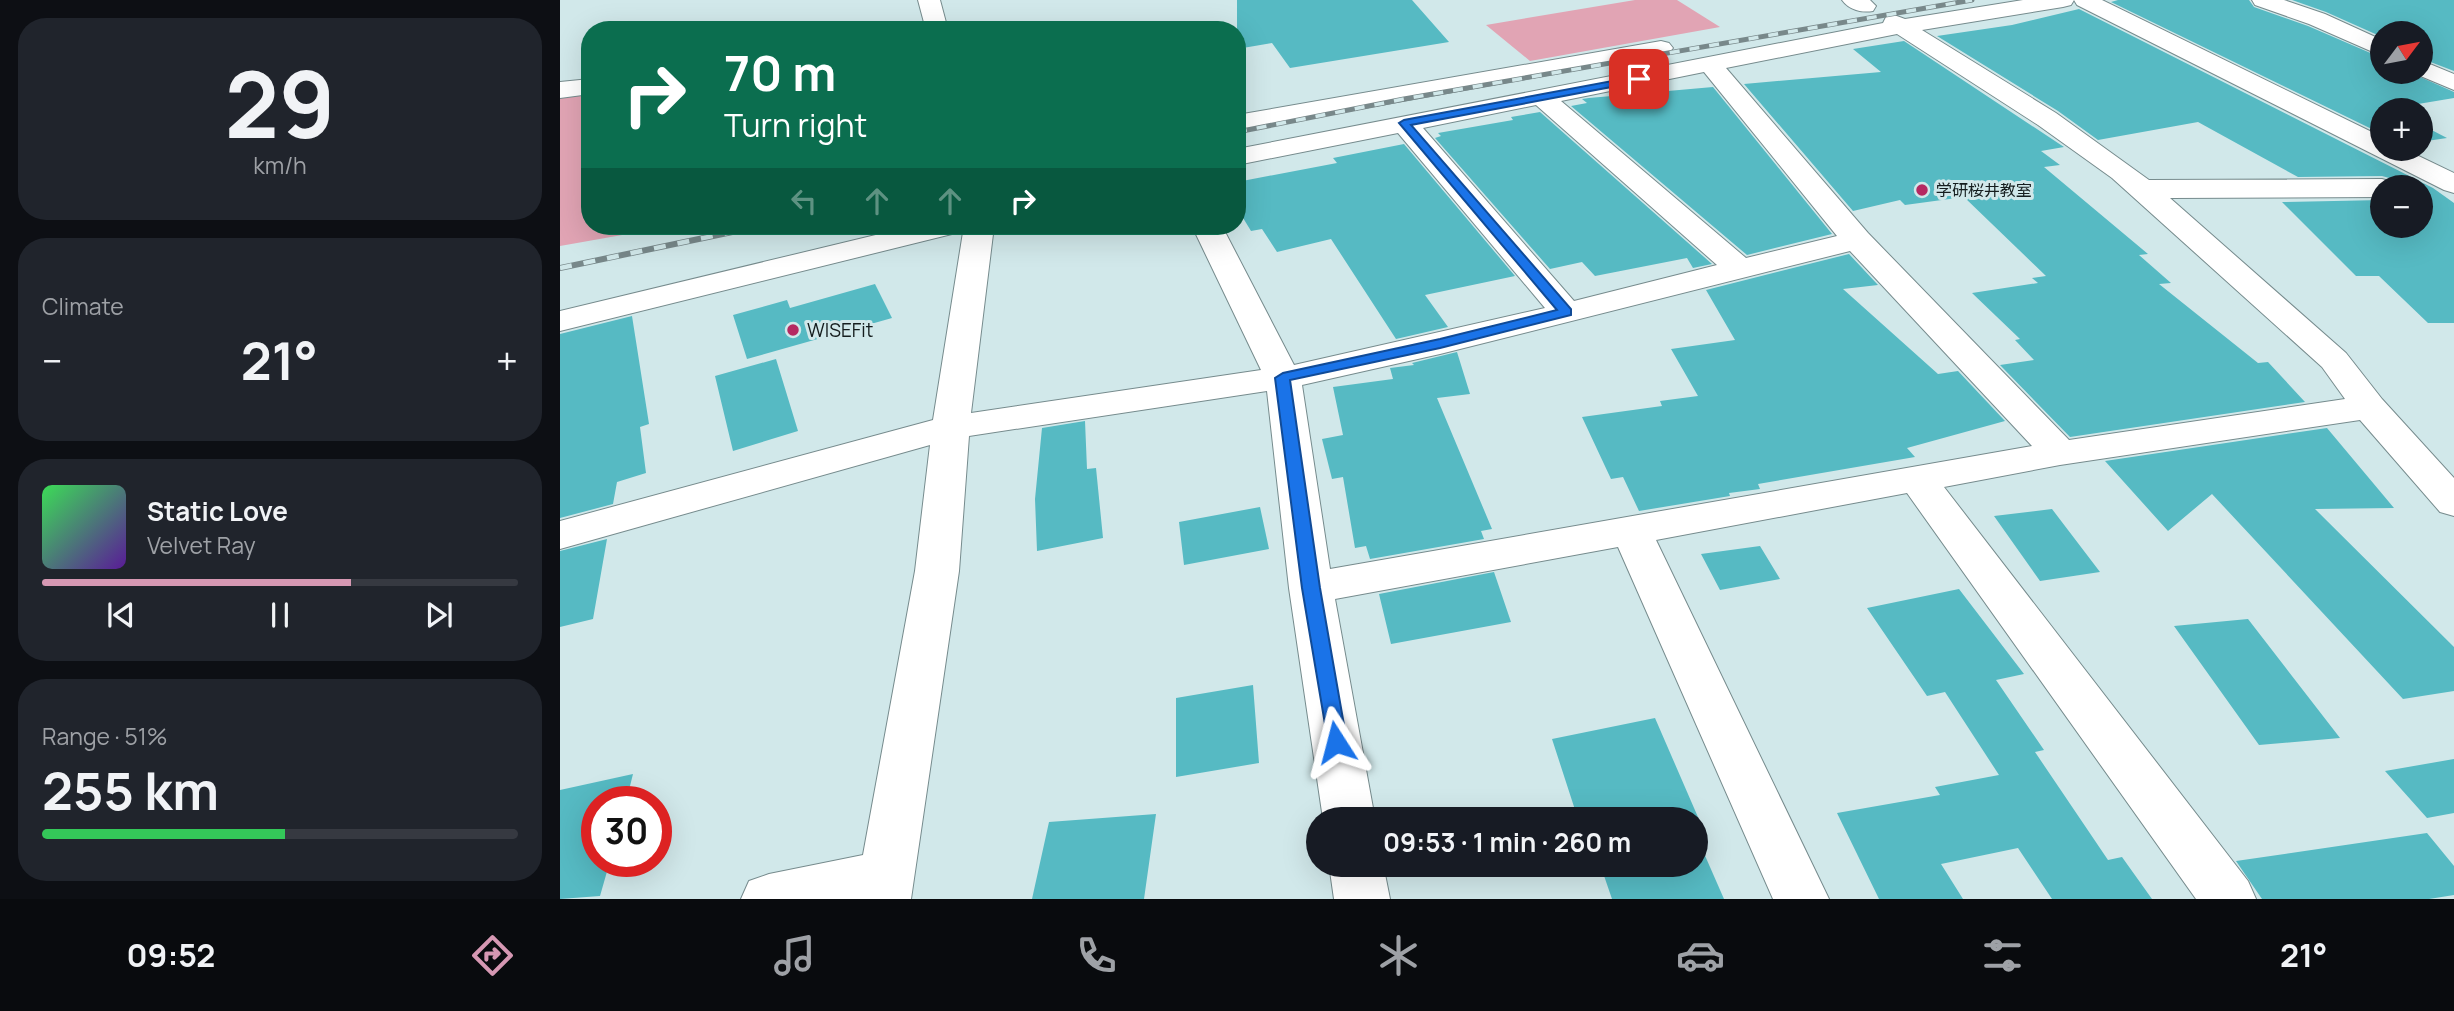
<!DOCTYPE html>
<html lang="en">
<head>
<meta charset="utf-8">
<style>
  :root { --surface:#171b24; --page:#20242c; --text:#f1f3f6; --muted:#9ea1a6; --line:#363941; --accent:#d698b3 }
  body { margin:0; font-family:Manrope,"Noto Sans JP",sans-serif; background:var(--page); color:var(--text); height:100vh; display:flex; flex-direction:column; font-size:26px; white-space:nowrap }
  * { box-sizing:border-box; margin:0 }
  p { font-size:23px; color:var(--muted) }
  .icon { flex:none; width:38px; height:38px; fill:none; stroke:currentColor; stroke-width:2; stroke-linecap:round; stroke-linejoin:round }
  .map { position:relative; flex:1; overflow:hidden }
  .sheet { display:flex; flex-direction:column; gap:18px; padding:18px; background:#0d0f14; width:560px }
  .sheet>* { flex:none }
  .hud { position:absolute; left:21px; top:21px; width:665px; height:214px; border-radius:28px; box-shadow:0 7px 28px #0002; background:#0b6e4f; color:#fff; overflow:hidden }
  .needle { width:46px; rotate:58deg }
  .tools { position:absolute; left:1810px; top:21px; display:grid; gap:14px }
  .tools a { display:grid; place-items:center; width:63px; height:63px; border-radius:50%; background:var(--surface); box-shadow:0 7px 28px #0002; font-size:35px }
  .speed { position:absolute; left:21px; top:786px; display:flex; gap:14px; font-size:35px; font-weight:700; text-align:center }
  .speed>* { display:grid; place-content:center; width:91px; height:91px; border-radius:50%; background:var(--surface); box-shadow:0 7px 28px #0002; line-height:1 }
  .speed .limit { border:10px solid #d22; background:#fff; color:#111 }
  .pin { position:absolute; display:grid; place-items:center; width:60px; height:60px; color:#fff; margin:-30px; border-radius:14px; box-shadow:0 4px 10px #0006 }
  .me { position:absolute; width:77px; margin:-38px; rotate:351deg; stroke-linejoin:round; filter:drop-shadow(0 0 5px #0008) }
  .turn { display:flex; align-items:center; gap:24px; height:147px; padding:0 28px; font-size:32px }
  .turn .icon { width:91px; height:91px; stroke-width:2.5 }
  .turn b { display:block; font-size:49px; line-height:60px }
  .lanes { display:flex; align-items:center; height:66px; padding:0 28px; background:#0003; justify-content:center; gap:35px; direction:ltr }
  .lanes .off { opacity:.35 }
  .big { font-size:52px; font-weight:700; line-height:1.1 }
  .sheet .card { flex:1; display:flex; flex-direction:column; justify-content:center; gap:10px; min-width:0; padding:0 24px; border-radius:28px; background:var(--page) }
  .sheet .dial { align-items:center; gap:0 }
  .dial b { font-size:91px; line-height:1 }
  .song { display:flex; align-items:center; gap:21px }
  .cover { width:84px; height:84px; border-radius:10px; background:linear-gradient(135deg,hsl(130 70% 55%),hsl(270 70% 35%)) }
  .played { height:7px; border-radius:4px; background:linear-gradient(90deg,var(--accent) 65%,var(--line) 65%) }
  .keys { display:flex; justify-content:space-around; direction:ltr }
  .heat { display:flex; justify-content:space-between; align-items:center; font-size:38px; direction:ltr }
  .charge { height:10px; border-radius:5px; background:linear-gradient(90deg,#34c759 51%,var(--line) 0) }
  .trip { position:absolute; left:746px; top:807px; width:402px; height:70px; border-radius:35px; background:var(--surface); box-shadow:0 7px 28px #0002; font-weight:700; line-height:70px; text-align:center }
  .tabs { display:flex; height:112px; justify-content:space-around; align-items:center; background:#090b0e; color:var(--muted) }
  .tabs .icon { width:49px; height:49px }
  .tabs .on { color:var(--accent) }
  .tabs b { font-size:32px; color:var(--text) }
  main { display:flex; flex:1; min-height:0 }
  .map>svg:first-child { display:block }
  .green { fill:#e1a4b4 }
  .building { fill:#56bac3 }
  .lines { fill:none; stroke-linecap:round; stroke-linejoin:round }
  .street-casing { stroke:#768b8d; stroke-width:2 }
  .secondary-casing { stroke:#768b8d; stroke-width:2 }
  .street { fill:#fff; fill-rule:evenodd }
  .secondary { fill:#fff; fill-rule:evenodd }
  .rail-far1-casing { stroke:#78888a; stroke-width:5 }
  .rail-casing { stroke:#78888a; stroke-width:6 }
  .rail-far1 { stroke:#d1e8ea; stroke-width:3.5; stroke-dasharray:10; stroke-linecap:butt }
  .rail { stroke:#d1e8ea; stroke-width:4.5; stroke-dasharray:12; stroke-linecap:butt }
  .route { fill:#1a73e8; stroke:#114b97; stroke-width:2 }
  .poi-dot { fill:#b52962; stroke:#d1e8ea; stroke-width:2.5 }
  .labels { text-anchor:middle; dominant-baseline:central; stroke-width:6; stroke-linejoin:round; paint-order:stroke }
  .far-poi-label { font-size:16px; fill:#151d1e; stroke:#d1e8ea; text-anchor:start }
  .poi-label { font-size:19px; fill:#151d1e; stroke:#d1e8ea; text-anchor:start }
</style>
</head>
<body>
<main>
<section class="sheet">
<div class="card dial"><b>29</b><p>km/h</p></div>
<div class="card"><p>Climate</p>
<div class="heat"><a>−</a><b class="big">21°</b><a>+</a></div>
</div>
<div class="card">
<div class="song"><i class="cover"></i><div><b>Static Love</b><p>Velvet Ray</p></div></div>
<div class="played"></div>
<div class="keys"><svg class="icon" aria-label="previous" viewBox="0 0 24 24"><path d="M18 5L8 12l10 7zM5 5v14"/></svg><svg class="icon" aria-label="pause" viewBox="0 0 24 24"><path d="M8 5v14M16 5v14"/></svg><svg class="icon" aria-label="next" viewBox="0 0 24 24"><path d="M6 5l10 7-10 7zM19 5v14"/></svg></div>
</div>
<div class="card"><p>Range · 51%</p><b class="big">255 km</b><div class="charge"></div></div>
</section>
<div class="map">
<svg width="1894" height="899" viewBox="0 0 1894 899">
  <rect width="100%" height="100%" fill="#d1e8ea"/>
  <!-- green -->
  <path class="green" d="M 1075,0 L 1117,0 L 1160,27 L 970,61 L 926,25 Z
    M 30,92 L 30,226 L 113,226 L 0,246 L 0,96 Z"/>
  <!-- building -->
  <path class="building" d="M 677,0 L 852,0 L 889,42 L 730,68 L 712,43 L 677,49 Z
    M 1558,0 L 1689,0 L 1694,7 L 1748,26 L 1822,58 L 1822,72 L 1849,72 L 1894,92 L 1894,98 L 1822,110 L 1822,134 L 1551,2 Z
    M 1732,0 L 1894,0 L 1894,71 L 1860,58 L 1860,33 L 1822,33 L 1822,37 L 1766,12 Z
    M 1519,9 L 1873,188 L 1894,203 L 1894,323 L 1868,323 L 1819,276 L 1796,276 L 1722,202 L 1822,200 L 1822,226 L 1860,226 L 1860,187 L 1839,187 L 1833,179 L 1822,176 L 1738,177 L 1638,122 L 1538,140 L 1498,111 L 1377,36 L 1452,25 Z
    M 1344,41 L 1504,147 L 1481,151 L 1500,165 L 1484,167 L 1588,254 L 1579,255 L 1611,283 L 1599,284 L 1698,363 L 1708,362 L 1745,402 L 1510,437 L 1440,365 L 1474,360 L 1455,340 L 1460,339 L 1412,293 L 1478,283 L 1472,278 L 1486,276 L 1404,197 L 1345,205 L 1340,200 L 1293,211 L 1184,84 L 1321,72 L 1293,49 Z
    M 1153,87 L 1272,234 L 1187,255 L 1011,106 L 1027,103 L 1022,99 L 1029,98 Z
    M 980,112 L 1152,264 L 1133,268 L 1127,258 L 1035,276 L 1022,262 L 990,269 L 875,138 L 881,136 L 878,133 L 953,120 L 951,117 Z
    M 1860,124 L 1887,138 L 1860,142 Z
    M 844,144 L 955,276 L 865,295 L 888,327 L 836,339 L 771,239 L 717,252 L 702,229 L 691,231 L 677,208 L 677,182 L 777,163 L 773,158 Z
    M 1289,254 L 1318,285 L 1283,289 L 1378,374 L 1398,371 L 1445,421 L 1347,448 L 1355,457 L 1198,484 L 1200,489 L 1169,493 L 1170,496 L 1079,511 L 1063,477 L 1051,479 L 1022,417 L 1102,406 L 1100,401 L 1138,396 L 1111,349 L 1175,340 L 1146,290 Z
    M 315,284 L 332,318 L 187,359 L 173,315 L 227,300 L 230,308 Z
    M 72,316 L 89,424 L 80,427 L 86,473 L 57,482 L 53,504 L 0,518 L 0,334 Z
    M 897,352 L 910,394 L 877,398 L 932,529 L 921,531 L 924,539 L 810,559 L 806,546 L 795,548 L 783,477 L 772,479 L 762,439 L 783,435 L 773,387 L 833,379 L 830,368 L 854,365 L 852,363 Z
    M 216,359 L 238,431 L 173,451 L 155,376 Z
    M 525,421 L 527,469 L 536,468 L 543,538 L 477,551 L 475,499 L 482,428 Z
    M 1767,428 L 1834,508 L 1755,509 L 1894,647 L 1894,691 L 1843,699 L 1652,494 L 1608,531 L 1545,461 Z
    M 700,507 L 709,549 L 624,565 L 619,522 Z
    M 1492,509 L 1540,572 L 1480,581 L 1434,516 Z
    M 47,539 L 33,619 L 0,627 L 0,551 Z
    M 1200,546 L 1220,579 L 1160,590 L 1141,554 Z
    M 934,572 L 951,622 L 831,644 L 819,594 Z
    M 1399,589 L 1464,674 L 1436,680 L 1484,750 L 1475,752 L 1548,860 L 1562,857 L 1592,899 L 1492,899 L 1458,848 L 1381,864 L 1403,899 L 1319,899 L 1277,813 L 1380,795 L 1375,787 L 1439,775 L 1385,692 L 1367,696 L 1307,608 Z
    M 1688,619 L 1780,738 L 1699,745 L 1614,626 Z
    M 693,685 L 699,763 L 616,777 L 616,698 Z
    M 1095,718 L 1144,831 L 1136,833 L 1136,819 L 1018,819 L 992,739 Z
    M 1894,759 L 1894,813 L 1867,818 L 1825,771 Z
    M 73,774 L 66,802 L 37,802 L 37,861 L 50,861 L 40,896 L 0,899 L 0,790 Z
    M 596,814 L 584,899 L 472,899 L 489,822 Z
    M 1867,833 L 1894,866 L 1894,895 L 1869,899 L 1702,899 L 1676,861 Z
    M 1136,835 L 1164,899 L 1052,899 L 1040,864 L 1136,864 Z"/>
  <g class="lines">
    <!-- street casing -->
    <g class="street-casing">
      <path id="street" d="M 1463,0 L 1514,0 L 1511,5 L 1503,7 L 1362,30 L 1496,113 L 1589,180 L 1822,179 L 1832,182 L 1836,187 L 1822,187 L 1822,197 L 1610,198 L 1786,353 L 1822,399 L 1894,478 L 1894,516 L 1880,512 L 1800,420 L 1500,465 L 1384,487 L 1688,881 L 1696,899 L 1636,899 L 1347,493 L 1096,540 L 1269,899 L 1213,899 L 1058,547 L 775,599 L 815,819 L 763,819 L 729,588 L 707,391 L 409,436 L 399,571 L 351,899 L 181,899 L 189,881 L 209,874 L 303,855 L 355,571 L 370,445 L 0,549 L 0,521 L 373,420 L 404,226 L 434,226 L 411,413 L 701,370 L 632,226 L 662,226 L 734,365 L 985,308 L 838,133 L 677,165 L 677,149 L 1323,23 L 1326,17 L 1334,15 L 1345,19 ZM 1337,34 L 1478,125 L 1552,178 L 1762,367 L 1785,399 L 1509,440 L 1308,233 L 1166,68 ZM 1144,72 L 1277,236 L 1186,258 L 1001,101 ZM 976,105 L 1157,265 L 1014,301 L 863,128 ZM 1290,251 L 1472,446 L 770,569 L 742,385 L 880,354 Z
        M 1514,0 L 1542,0 L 1822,137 L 1822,149 L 1844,149 L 1894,173 L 1894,193 L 1884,190 L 1517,5 Z
        M 1692,0 L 1724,0 L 1765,14 L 1822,40 L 1822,56 L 1749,24 L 1695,5 Z
        M 1101,41 L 1109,43 L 1113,48 L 1109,53 L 677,131 L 677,115 Z
        M 1860,60 L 1894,74 L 1894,90 L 1851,72 L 1860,72 Z
        M 30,79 L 30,94 L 0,98 L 0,82 Z
        M 769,864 L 823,864 L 830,899 L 774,899 Z"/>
    </g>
    <!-- secondary casing -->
    <g class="secondary-casing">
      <path id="secondary" d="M 358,0 L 380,0 L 388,30 L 366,30 Z
        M 1282,0 L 1310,0 L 1316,6 L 1313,11 C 1302,13 1289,10 1282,0 Z
        M 353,226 L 404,226 L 400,232 L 0,331 L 0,311 Z"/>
    </g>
    <!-- street -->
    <use href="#street" class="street"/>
    <!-- secondary -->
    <use href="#secondary" class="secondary"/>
    <!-- rail-far1 casing -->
    <g class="rail-far1-casing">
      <path id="rail-far1" d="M 677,132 L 844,99 L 1412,0"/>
    </g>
    <!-- rail casing -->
    <g class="rail-casing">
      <path id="rail" d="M 0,268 L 201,226"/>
    </g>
    <!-- rail-far1 -->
    <use href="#rail-far1" class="rail-far1"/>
    <!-- rail -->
    <use href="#rail" class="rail"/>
  </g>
  <!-- route -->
  <path class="route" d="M 1079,76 L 1084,79 L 1083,81 L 851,125 L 1011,309 L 1011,315 L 880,348 L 730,380 L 760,588 L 787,742 L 784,748 L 776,750 L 769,748 L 742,588 L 715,378 L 723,373 L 880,339 L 997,310 L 839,123 L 844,120 Z"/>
  <!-- markers -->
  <g class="poi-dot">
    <circle cx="1362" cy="190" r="7"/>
    <circle cx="233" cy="330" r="7"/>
  </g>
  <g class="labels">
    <!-- far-poi labels -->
    <g class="far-poi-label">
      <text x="1376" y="190">学研桜井教室</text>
    </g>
    <!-- poi labels -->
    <g class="poi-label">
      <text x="247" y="330">WISEFit</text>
    </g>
  </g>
</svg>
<div class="tools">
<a><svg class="needle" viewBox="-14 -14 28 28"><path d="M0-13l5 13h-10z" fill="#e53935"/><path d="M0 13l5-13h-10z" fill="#9ea1a6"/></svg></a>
<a>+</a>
<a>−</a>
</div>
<div class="speed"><div class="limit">30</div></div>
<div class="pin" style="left:1079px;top:79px;background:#d93025"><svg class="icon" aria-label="arrive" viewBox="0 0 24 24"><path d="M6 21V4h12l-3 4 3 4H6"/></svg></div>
<svg class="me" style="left:776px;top:742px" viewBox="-20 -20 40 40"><path d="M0-17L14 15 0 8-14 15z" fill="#1a73e8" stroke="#fff" stroke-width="4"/></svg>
<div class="trip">09:53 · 1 min · 260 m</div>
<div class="hud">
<div class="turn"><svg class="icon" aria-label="right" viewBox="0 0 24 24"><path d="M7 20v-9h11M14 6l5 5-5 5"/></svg><div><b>70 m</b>Turn right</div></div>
<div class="lanes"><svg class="icon off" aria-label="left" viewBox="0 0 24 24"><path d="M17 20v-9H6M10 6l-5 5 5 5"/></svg><svg class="icon off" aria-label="ahead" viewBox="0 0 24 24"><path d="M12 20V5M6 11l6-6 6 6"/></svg><svg class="icon off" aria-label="ahead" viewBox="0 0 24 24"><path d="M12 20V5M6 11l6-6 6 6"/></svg><svg class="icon" aria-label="right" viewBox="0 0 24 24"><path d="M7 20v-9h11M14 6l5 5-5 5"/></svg></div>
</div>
</div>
</main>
<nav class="tabs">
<b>09:52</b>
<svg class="icon on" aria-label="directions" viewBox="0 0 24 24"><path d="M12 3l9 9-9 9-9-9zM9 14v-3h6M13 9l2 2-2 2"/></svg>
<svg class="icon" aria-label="music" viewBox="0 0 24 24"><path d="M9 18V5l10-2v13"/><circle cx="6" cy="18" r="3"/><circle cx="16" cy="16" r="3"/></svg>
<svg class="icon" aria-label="phone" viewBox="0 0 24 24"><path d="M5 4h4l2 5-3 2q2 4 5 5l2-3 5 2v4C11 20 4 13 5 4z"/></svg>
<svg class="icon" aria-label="climate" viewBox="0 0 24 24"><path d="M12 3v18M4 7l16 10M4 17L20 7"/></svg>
<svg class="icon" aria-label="car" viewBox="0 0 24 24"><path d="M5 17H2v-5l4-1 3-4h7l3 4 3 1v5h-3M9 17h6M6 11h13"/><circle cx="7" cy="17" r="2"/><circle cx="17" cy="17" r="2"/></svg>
<svg class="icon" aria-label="filters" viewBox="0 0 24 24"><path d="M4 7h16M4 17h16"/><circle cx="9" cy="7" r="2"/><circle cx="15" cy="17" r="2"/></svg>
<b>21°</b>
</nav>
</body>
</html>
